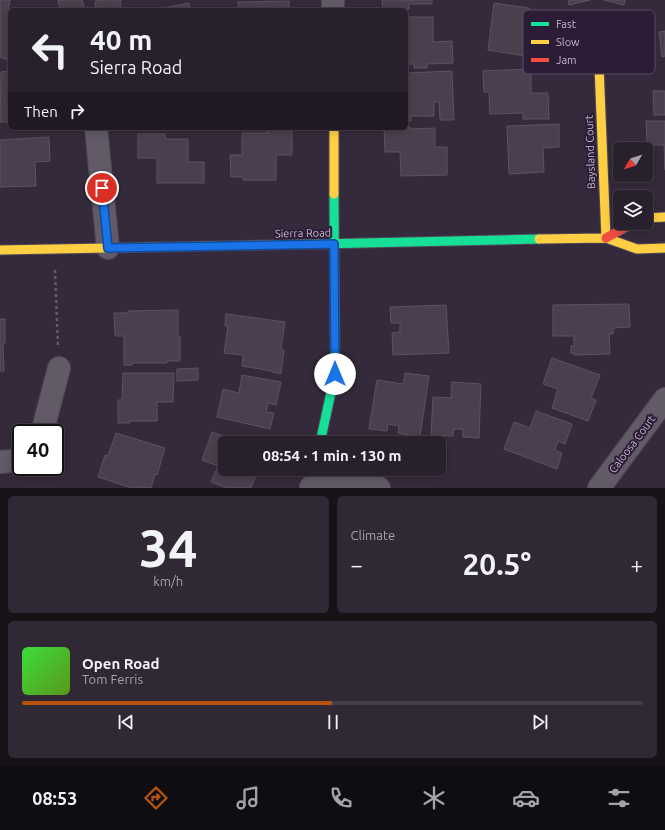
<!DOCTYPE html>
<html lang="en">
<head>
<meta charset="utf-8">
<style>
  :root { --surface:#28202c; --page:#302834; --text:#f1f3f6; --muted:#a5a3a9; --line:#443e48; --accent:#b45309 }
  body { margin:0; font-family:Ubuntu,sans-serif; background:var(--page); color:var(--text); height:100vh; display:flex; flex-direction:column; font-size:15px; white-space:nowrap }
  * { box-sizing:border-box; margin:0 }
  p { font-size:13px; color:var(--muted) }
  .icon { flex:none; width:22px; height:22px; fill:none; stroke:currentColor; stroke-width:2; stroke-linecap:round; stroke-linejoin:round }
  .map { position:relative; height:488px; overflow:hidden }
  .drawer { display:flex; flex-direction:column; gap:8px; padding:8px; background:#161218; flex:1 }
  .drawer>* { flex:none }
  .guide { position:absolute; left:8px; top:8px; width:400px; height:122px; border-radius:6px; box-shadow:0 2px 10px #0003,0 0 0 1px var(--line); background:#28202c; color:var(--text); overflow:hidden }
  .needle { width:26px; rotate:231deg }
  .tools { position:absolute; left:613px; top:142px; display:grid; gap:8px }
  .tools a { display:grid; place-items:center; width:40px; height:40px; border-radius:6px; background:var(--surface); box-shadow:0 2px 10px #0003,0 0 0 1px var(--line); font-size:20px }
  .speed { position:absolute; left:12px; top:424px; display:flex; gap:8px; font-size:20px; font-weight:700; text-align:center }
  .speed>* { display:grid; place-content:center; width:52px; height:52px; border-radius:50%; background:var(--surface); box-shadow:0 2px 10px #0003,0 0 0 1px var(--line); line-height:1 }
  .speed .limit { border:2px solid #111; border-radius:6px; background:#fff; color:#111 }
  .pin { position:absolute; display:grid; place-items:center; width:34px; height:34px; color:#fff; margin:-17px; border:2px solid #fff; border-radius:50%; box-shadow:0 1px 4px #0007 }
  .me { position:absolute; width:44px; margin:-22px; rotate:0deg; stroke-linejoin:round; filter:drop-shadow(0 0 3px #0008) }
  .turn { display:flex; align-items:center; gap:14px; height:84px; padding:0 16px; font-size:18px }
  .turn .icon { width:52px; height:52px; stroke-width:2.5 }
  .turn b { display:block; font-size:28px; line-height:34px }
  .then { display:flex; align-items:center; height:38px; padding:0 16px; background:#0003; gap:8px; font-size:15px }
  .big { font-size:30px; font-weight:700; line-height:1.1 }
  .drawer .tile { flex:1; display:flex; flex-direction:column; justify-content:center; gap:6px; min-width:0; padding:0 14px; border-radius:6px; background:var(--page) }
  .drawer .dial { align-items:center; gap:0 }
  .dial b { font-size:52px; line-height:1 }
  .song { display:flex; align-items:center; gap:12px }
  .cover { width:48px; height:48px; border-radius:6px; background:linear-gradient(135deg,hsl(120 70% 55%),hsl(90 70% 35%)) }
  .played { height:4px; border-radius:2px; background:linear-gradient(90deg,var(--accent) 50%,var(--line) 50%) }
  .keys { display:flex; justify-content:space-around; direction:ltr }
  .heat { display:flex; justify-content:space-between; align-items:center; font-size:22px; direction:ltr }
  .drawer .tiles { flex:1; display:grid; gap:8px; grid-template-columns:1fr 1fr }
  .tile:last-child { grid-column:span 2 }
  .trip { position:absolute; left:218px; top:436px; width:228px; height:40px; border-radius:6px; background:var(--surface); box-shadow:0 2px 10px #0003,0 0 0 1px var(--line); font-weight:700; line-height:40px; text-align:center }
  .menu { display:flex; height:64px; justify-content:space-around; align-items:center; background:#100d12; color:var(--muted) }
  .menu .icon { width:28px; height:28px }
  .menu .selected { color:var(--accent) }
  .menu b { font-size:18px; color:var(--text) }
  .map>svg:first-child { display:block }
  .building { fill:#4a3f4e; stroke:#5c5262 }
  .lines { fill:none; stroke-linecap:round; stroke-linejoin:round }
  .street-casing { stroke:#514857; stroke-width:24 }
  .fast-casing { stroke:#514857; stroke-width:11 }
  .slow-casing { stroke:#514857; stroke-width:11 }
  .jam-casing { stroke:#514857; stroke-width:11 }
  .path { stroke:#645c6a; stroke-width:2.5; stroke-dasharray:3 3; stroke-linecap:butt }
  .street { stroke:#635a68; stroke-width:22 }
  .fast { stroke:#16e098; stroke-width:9 }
  .slow { stroke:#ffcf43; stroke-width:9 }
  .jam { stroke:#f24e42; stroke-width:9 }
  .route-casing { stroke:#114b97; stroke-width:10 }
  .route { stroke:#1a73e8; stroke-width:7 }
  .labels { text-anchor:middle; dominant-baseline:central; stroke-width:4; stroke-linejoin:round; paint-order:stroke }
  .street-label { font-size:11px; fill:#c4b4cc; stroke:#2d1c36 }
  .key { fill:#2d1c36; stroke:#5a4a63; stroke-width:1 }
  .key-label { font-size:11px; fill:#c4b4cc }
</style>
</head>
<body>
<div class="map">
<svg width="665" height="488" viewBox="0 0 665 488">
  <rect width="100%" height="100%" fill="#352a3b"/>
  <!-- building -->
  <path class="building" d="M 0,0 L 10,0 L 8,10 L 10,10 L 10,61 L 0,57 Z
    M 58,0 L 82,0 L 84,7 L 68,10 L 60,10 Z
    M 96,0 L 121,0 L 120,10 L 95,7 Z
    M 382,0 L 432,0 L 432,4 L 409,4 L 409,9 L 383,10 Z
    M 568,0 L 590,0 L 569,5 Z
    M 604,0 L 625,0 L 624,5 Z
    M 289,1 L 289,10 L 239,10 L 238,2 Z
    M 189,3 L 190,10 L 158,10 L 158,9 Z
    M 494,3 L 529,8 L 528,24 L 525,23 L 524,33 L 540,35 L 537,58 L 488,50 Z
    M 406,15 L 407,15 L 407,17 L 433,17 L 433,42 L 452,41 L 453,63 L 427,64 L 427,68 L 414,68 L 414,64 L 406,64 Z
    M 665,31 L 665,56 L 662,57 L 659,32 Z
    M 531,69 L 531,93 L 548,93 L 549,119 L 523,119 L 523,113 L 490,114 L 489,92 L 484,92 L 483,71 Z
    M 10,71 L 10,122 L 0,122 L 1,72 Z
    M 452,71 L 454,120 L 440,120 L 439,102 L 434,102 L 434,116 L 411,116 L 411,121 L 406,121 L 406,73 Z
    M 653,91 L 665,91 L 665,115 L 654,115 Z
    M 646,121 L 665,121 L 665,170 L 664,145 L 647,145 Z
    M 559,124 L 559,147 L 543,148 L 544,172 L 509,174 L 507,126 Z
    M 406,127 L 410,127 L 410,129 L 435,128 L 435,147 L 447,147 L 447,175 L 401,176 L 400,152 L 385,152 L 384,128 Z
    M 292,129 L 292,155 L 276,155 L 276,180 L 243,180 L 243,177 L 231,177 L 230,155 L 242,155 L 242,133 L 267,133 L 267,130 Z
    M 138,134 L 165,134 L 165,139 L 188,139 L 188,162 L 204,162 L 204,183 L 157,183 L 157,158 L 138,158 Z
    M 49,137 L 50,161 L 35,162 L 36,186 L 0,187 L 0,140 Z
    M 629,304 L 630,327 L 613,328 L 613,334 L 609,334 L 610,354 L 574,355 L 575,353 L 571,353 L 571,346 L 574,346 L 574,336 L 553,336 L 553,305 Z
    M 446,305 L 449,353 L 393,355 L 392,333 L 400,332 L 400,323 L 391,323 L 390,307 Z
    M 178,310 L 178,336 L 180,336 L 180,361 L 167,361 L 167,363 L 132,363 L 132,365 L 124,365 L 124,336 L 115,336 L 114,313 L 128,313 L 128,311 Z
    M 226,314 L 285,322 L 281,349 L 284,350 L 281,374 L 272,372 L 272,371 L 242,366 L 243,355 L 224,353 L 228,326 L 225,326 Z
    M 0,319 L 5,319 L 5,343 L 3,343 L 4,371 L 0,371 Z
    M 552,358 L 600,375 L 591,398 L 596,400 L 588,421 L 552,408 L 558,389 L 543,384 Z
    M 198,368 L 198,380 L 177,381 L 177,369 Z
    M 123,373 L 174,373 L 173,402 L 157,402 L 157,421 L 129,421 L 130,423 L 118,423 L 118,400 L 122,400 Z
    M 405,373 L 429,376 L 420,437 L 398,433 L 399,426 L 388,424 L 387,431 L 369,429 L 377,380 L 403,384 Z
    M 242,375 L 281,382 L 276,405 L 268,403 L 266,412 L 274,413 L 270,429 L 217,417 L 223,389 L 239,393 Z
    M 452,382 L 481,384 L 479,438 L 463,437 L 463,429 L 454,429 L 453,436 L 431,435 L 433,397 L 451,398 Z
    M 536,411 L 572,424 L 565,444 L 558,441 L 555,450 L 562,453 L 557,469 L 504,449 L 514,422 L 530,428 Z
    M 212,432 L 241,443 L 225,443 L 225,469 L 251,469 L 250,473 L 256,475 L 251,488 L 227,488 L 211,482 L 218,466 L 202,460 Z
    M 116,433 L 165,448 L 157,475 L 155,474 L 151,488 L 136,487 L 136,488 L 132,488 L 98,477 L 105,455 L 108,456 Z"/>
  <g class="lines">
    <!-- street casing -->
    <g class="street-casing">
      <path id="street" d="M 333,0 L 333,10
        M 96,128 L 108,248
        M 42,433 L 59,368
        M 0,462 L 21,460
        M 311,487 L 379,488
        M 599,488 L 665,399"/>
    </g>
    <!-- fast casing -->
    <g class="fast-casing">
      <path id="fast" d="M 318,244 L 539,239
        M 320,443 L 335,374 L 334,194"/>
    </g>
    <!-- slow casing -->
    <g class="slow-casing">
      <path id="slow" d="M 599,66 L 606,238
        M 334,128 L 334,194
        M 646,218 L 665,217
        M 539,239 L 606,238 L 637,249 L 665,248
        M 0,250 L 318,244"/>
    </g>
    <!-- jam casing -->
    <g class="jam-casing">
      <path id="jam" d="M 606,238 L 633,223"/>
    </g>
    <!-- path -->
    <path class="path" d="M 55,270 L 58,347"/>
    <!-- street -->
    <use href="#street" class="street"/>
    <!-- fast -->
    <use href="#fast" class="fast"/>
    <!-- slow -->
    <use href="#slow" class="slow"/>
    <!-- jam -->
    <use href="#jam" class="jam"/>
  </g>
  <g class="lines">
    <!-- route casing -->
    <g class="route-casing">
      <path id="route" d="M 102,188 L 108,248 L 334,244 L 335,374"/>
    </g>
    <!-- route -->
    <use href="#route" class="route"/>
  </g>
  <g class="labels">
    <!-- street labels -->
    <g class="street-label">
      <text transform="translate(590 152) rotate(-92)">Baysland Court</text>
      <text transform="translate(303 233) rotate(-1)">Sierra Road</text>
      <text transform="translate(632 444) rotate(-53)">Caloosa Court</text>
    </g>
  </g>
  <!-- legend -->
  <rect x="523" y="10" width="132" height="64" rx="6" class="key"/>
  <rect x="531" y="22" width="18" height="4" fill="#16e098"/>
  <rect x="531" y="40" width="18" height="4" fill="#ffcf43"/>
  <rect x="531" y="58" width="18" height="4" fill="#f24e42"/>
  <g class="key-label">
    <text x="556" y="28">Fast</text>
    <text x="556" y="46">Slow</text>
    <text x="556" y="64">Jam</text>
  </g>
</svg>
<div class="tools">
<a><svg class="needle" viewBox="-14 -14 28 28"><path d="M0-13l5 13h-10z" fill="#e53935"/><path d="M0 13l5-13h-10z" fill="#a5a3a9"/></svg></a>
<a><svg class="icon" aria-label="layers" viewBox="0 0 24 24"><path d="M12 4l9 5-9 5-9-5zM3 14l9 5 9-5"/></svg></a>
</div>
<div class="speed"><div class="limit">40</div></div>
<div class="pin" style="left:102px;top:188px;background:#d93025"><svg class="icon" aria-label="arrive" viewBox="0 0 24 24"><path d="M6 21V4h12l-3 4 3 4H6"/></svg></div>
<svg class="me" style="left:335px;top:374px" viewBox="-20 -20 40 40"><circle r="19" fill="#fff"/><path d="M0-13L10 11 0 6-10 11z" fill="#1a73e8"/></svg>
<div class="trip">08:54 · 1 min · 130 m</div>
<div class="guide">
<div class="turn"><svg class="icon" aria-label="left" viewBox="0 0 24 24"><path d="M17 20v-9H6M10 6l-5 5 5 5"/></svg><div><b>40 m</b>Sierra Road</div></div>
<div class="then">Then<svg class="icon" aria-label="right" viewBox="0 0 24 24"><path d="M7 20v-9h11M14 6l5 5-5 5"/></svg></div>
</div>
</div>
<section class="drawer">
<div class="tiles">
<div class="tile dial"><b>34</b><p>km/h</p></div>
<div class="tile"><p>Climate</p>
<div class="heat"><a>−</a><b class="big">20.5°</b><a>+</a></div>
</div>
<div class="tile">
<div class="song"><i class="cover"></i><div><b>Open Road</b><p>Tom Ferris</p></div></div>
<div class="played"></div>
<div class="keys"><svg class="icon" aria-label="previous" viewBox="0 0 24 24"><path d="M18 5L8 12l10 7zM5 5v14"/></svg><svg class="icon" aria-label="pause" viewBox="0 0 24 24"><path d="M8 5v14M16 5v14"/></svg><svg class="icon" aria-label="next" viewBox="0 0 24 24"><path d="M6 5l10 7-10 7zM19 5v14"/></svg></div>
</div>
</div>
</section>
<nav class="menu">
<b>08:53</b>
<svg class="icon selected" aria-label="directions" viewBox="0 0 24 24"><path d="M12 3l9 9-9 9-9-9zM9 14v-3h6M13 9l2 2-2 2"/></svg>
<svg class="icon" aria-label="music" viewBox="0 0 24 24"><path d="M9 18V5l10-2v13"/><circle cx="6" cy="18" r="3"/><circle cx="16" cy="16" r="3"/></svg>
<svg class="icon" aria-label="phone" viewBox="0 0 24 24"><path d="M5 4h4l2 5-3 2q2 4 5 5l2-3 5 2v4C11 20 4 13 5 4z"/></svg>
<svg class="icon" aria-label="climate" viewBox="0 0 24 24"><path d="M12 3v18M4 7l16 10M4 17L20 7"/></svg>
<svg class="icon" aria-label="car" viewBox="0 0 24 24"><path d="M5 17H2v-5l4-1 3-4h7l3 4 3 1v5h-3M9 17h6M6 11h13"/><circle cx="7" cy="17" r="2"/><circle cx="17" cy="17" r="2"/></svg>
<svg class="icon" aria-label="filters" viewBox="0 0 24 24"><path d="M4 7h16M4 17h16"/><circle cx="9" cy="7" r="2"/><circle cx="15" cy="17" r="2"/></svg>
</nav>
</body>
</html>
